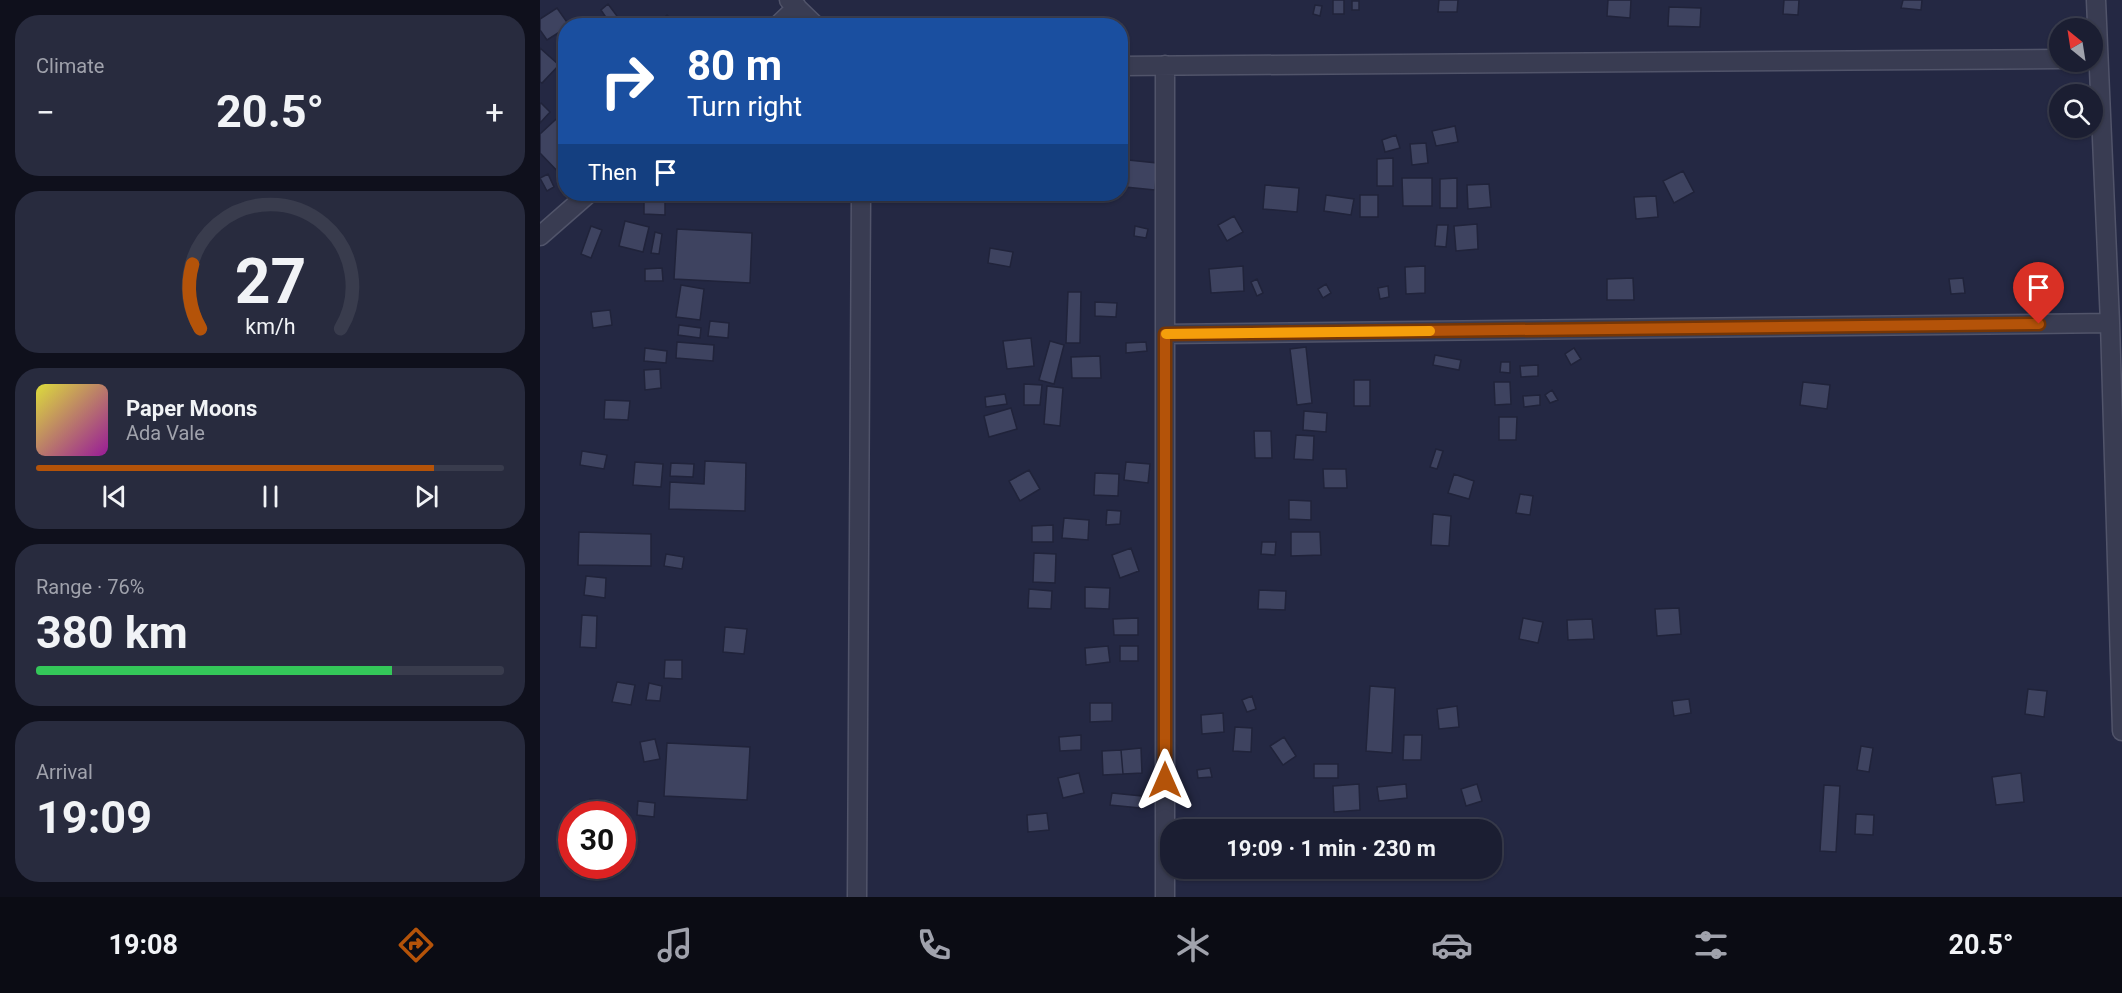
<!DOCTYPE html>
<html lang="en">
<head>
<meta charset="utf-8">
<style>
  :root { --surface:#1b1e32; --page:#282b3e; --text:#f1f3f6; --muted:#a0a2ac; --line:#393c4d; --accent:#b45309 }
  body { margin:0; font-family:Roboto,sans-serif; background:var(--page); color:var(--text); height:100vh; display:flex; flex-direction:column; font-size:22px; white-space:nowrap }
  * { box-sizing:border-box; margin:0 }
  p { font-size:20px; color:var(--muted) }
  .icon { flex:none; width:33px; height:33px; fill:none; stroke:currentColor; stroke-width:2; stroke-linecap:round; stroke-linejoin:round }
  .map { position:relative; flex:1; overflow:hidden }
  .drawer { display:flex; flex-direction:column; gap:15px; padding:15px; background:#0f101c; width:540px }
  .drawer>* { flex:none }
  .guide { position:absolute; left:18px; top:18px; width:570px; height:183px; border-radius:24px; box-shadow:0 2px 4px #0004,0 0 0 2px var(--line); background:#1a4fa0; color:#fff; overflow:hidden }
  .needle { width:39px; rotate:330deg }
  .buttons { position:absolute; left:1509px; top:18px; display:grid; gap:12px }
  .buttons a { display:grid; place-items:center; width:54px; height:54px; border-radius:50%; background:var(--surface); box-shadow:0 2px 4px #0004,0 0 0 2px var(--line); font-size:30px }
  .speed { position:absolute; left:18px; top:801px; display:flex; gap:12px; font-size:30px; font-weight:700; text-align:center }
  .speed>* { display:grid; place-content:center; width:78px; height:78px; border-radius:50%; background:var(--surface); box-shadow:0 2px 4px #0004,0 0 0 2px var(--line); line-height:1 }
  .speed .limit { border:9px solid #d22; background:#fff; color:#111 }
  .pin { position:absolute; display:grid; place-items:center; width:51px; height:51px; color:#fff; margin:-62px -26px; border-radius:50% 50% 50% 0; rotate:-45deg; box-shadow:0 0 6px #0007 }
  .pin .icon { rotate:45deg }
  .me { position:absolute; width:66px; margin:-33px; rotate:0deg; stroke-linejoin:round; filter:drop-shadow(0 0 4px #0008) }
  .turn { display:flex; align-items:center; gap:21px; height:126px; padding:0 30px; font-size:27px }
  .turn .icon { width:78px; height:78px; stroke-width:2.5 }
  .turn b { display:block; font-size:42px; line-height:51px }
  .then { display:flex; align-items:center; height:57px; padding:0 30px; background:#0003; gap:12px; font-size:22px }
  .big { font-size:45px; font-weight:700; line-height:1.1 }
  .drawer .card { flex:1; display:flex; flex-direction:column; justify-content:center; gap:9px; min-width:0; padding:0 21px; border-radius:24px; background:var(--page) }
  .drawer .dial { align-items:center; gap:0 }
  .dial svg { height:156px; overflow:visible; fill:none; stroke:var(--line); stroke-width:7; stroke-linecap:round; text-anchor:middle }
  .dial text { fill:var(--text); stroke:none }
  .song { display:flex; align-items:center; gap:18px }
  .cover { width:72px; height:72px; border-radius:9px; background:linear-gradient(135deg,hsl(60 70% 55%),hsl(300 70% 35%)) }
  .played { height:6px; border-radius:3px; background:linear-gradient(90deg,var(--accent) 85%,var(--line) 85%) }
  .keys { display:flex; justify-content:space-around; direction:ltr }
  .heat { display:flex; justify-content:space-between; align-items:center; font-size:33px; direction:ltr }
  .charge { height:9px; border-radius:4px; background:linear-gradient(90deg,#34c759 76%,var(--line) 0) }
  .trip { position:absolute; left:620px; top:819px; width:342px; height:60px; border-radius:24px; background:var(--surface); box-shadow:0 2px 4px #0004,0 0 0 2px var(--line); font-weight:700; line-height:60px; text-align:center }
  .tabs { display:flex; height:96px; justify-content:space-around; align-items:center; background:#0b0c14; color:var(--muted) }
  .tabs .icon { width:42px; height:42px }
  .tabs .current { color:var(--accent) }
  .tabs b { font-size:27px; color:var(--text) }
  main { display:flex; flex:1; min-height:0 }
  .map>svg:first-child { display:block }
  .building { fill:#3e4360; stroke:#20233a; stroke-width:1.5 }
  .lines { fill:none; stroke-linecap:round; stroke-linejoin:round }
  .street-casing { stroke:#51546a; stroke-width:21 }
  .street { stroke:#393c52; stroke-width:18 }
  .route-casing { stroke:#753606; stroke-width:15 }
  .route { stroke:#b45309; stroke-width:10 }
  .slow { stroke:#f59e0b; stroke-width:10 }
</style>
</head>
<body>
<main>
<section class="drawer">
<div class="card"><p>Climate</p>
<div class="heat"><a>−</a><b class="big">20.5°</b><a>+</a></div>
</div>
<div class="card dial"><svg viewBox="0 0 100 80">
<path d="M14 69A42 42 0 1 1 86 69"/>
<path d="M14 69A42 42 0 0 1 10 36" stroke="#b45309"/>
<text x="50" y="56" font-size="32" font-weight="700">27</text>
<text x="50" y="72" font-size="11">km/h</text>
</svg></div>
<div class="card">
<div class="song"><i class="cover"></i><div><b>Paper Moons</b><p>Ada Vale</p></div></div>
<div class="played"></div>
<div class="keys"><svg class="icon" aria-label="previous" viewBox="0 0 24 24"><path d="M18 5L8 12l10 7zM5 5v14"/></svg><svg class="icon" aria-label="pause" viewBox="0 0 24 24"><path d="M8 5v14M16 5v14"/></svg><svg class="icon" aria-label="next" viewBox="0 0 24 24"><path d="M6 5l10 7-10 7zM19 5v14"/></svg></div>
</div>
<div class="card"><p>Range · 76%</p><b class="big">380 km</b><div class="charge"></div></div>
<div class="card"><p>Arrival</p><b class="big">19:09</b></div>
</section>
<div class="map">
<svg width="1582" height="897" viewBox="0 0 1582 897">
  <rect width="100%" height="100%" fill="#242843"/>
  <!-- building -->
  <path class="building" d="M 793,0 L 804,0 L 804,14 L 793,14 Z
    M 899,0 L 918,0 L 917,12 L 898,12 Z
    M 1068,0 L 1091,0 L 1090,18 L 1067,16 Z
    M 1244,0 L 1259,0 L 1258,15 L 1243,14 Z
    M 1363,0 L 1382,0 L 1381,10 L 1361,8 Z
    M 812,1 L 819,1 L 819,10 L 812,10 Z
    M 68,4 L 77,16 L 69,22 L 61,10 Z
    M 775,5 L 782,6 L 780,16 L 773,14 Z
    M 1129,7 L 1161,8 L 1160,27 L 1128,26 Z
    M 17,8 L 29,25 L 26,26 L 26,28 L 7,40 L 0,30 L 0,19 Z
    M 127,15 L 138,26 L 116,26 Z
    M 0,48 L 19,65 L 2,83 L 0,82 Z
    M 1,103 L 10,112 L 0,123 L 0,104 Z
    M 26,110 L 26,177 L 24,178 L 0,153 L 0,134 Z
    M 915,126 L 918,142 L 896,146 L 892,131 Z
    M 856,135 L 860,148 L 845,152 L 842,140 Z
    M 886,143 L 888,163 L 872,165 L 870,144 Z
    M 853,158 L 853,186 L 837,186 L 837,159 Z
    M 588,160 L 617,163 L 615,190 L 585,187 Z
    M 1143,171 L 1154,192 L 1134,203 L 1123,181 Z
    M 8,174 L 14,187 L 7,191 L 0,178 Z
    M 862,178 L 892,178 L 892,206 L 863,206 Z
    M 917,178 L 917,208 L 900,208 L 900,179 Z
    M 949,184 L 951,207 L 928,209 L 927,185 Z
    M 725,185 L 759,188 L 757,212 L 723,209 Z
    M 104,194 L 125,194 L 125,215 L 104,214 Z
    M 441,194 L 471,194 L 470,199 L 441,196 Z
    M 786,195 L 814,199 L 811,215 L 784,211 Z
    M 820,195 L 838,195 L 838,217 L 820,217 Z
    M 1116,196 L 1118,217 L 1096,219 L 1094,197 Z
    M 694,216 L 703,232 L 687,241 L 678,225 Z
    M 85,221 L 109,227 L 103,252 L 79,246 Z
    M 937,224 L 938,249 L 916,251 L 914,226 Z
    M 897,225 L 908,225 L 906,247 L 895,246 Z
    M 51,226 L 62,230 L 51,258 L 41,254 Z
    M 595,226 L 608,229 L 606,238 L 594,236 Z
    M 137,229 L 212,233 L 210,283 L 134,279 Z
    M 115,232 L 122,234 L 119,254 L 111,253 Z
    M 450,248 L 473,252 L 470,267 L 448,263 Z
    M 703,266 L 704,291 L 671,293 L 669,269 Z
    M 885,266 L 885,293 L 866,294 L 865,267 Z
    M 122,268 L 123,281 L 105,281 L 105,269 Z
    M 1093,278 L 1094,300 L 1067,300 L 1067,279 Z
    M 1423,278 L 1425,293 L 1411,294 L 1409,279 Z
    M 717,279 L 723,293 L 717,296 L 711,282 Z
    M 786,284 L 791,293 L 783,298 L 778,289 Z
    M 141,285 L 164,289 L 160,320 L 136,317 Z
    M 848,286 L 849,297 L 840,299 L 838,288 Z
    M 528,292 L 541,292 L 540,343 L 526,343 Z
    M 555,302 L 577,303 L 576,317 L 555,316 Z
    M 70,310 L 72,325 L 53,328 L 51,312 Z
    M 170,321 L 189,323 L 188,338 L 168,336 Z
    M 139,325 L 161,328 L 160,338 L 138,335 Z
    M 491,338 L 494,366 L 467,369 L 463,341 Z
    M 510,341 L 524,345 L 514,384 L 499,380 Z
    M 137,342 L 174,345 L 173,361 L 136,358 Z
    M 606,342 L 607,351 L 586,353 L 586,343 Z
    M 766,347 L 772,403 L 757,405 L 750,349 Z
    M 105,348 L 127,351 L 126,363 L 104,361 Z
    M 1034,348 L 1041,359 L 1031,365 L 1025,354 Z
    M 895,355 L 921,360 L 919,370 L 893,365 Z
    M 560,356 L 561,378 L 532,378 L 531,357 Z
    M 961,362 L 970,362 L 970,373 L 960,372 Z
    M 998,365 L 998,376 L 981,377 L 980,366 Z
    M 120,369 L 121,388 L 105,390 L 104,370 Z
    M 814,380 L 830,380 L 830,406 L 814,406 Z
    M 954,382 L 970,382 L 971,404 L 955,405 Z
    M 1263,382 L 1290,385 L 1287,409 L 1260,405 Z
    M 484,384 L 502,385 L 500,405 L 484,405 Z
    M 507,386 L 523,388 L 520,426 L 504,424 Z
    M 1012,390 L 1018,400 L 1010,403 L 1005,395 Z
    M 465,394 L 467,404 L 446,407 L 445,397 Z
    M 1000,395 L 1000,405 L 984,407 L 983,396 Z
    M 65,400 L 90,401 L 88,420 L 64,419 Z
    M 471,408 L 477,429 L 449,437 L 444,416 Z
    M 764,411 L 787,413 L 786,432 L 763,430 Z
    M 959,417 L 977,417 L 976,440 L 959,440 Z
    M 714,431 L 731,431 L 732,458 L 715,458 Z
    M 756,435 L 774,436 L 773,460 L 754,459 Z
    M 896,449 L 903,451 L 897,469 L 890,467 Z
    M 42,451 L 67,455 L 64,469 L 40,465 Z
    M 165,461 L 206,463 L 205,511 L 129,509 L 130,482 L 164,484 Z
    M 95,462 L 123,464 L 121,487 L 93,485 Z
    M 586,462 L 610,464 L 608,483 L 584,480 Z
    M 131,463 L 154,464 L 153,477 L 130,476 Z
    M 783,469 L 806,469 L 807,488 L 784,488 Z
    M 489,470 L 500,489 L 480,501 L 469,481 Z
    M 555,473 L 579,474 L 578,496 L 554,495 Z
    M 914,474 L 934,481 L 929,499 L 908,493 Z
    M 980,494 L 993,496 L 990,515 L 976,513 Z
    M 749,500 L 771,501 L 771,520 L 749,519 Z
    M 567,510 L 581,511 L 580,524 L 566,525 Z
    M 893,514 L 911,516 L 909,546 L 891,545 Z
    M 524,518 L 549,520 L 548,540 L 522,538 Z
    M 513,525 L 513,542 L 492,542 L 492,526 Z
    M 39,532 L 111,534 L 111,566 L 38,565 Z
    M 751,532 L 780,532 L 781,555 L 751,556 Z
    M 722,542 L 736,542 L 735,555 L 721,554 Z
    M 591,548 L 599,571 L 580,578 L 572,555 Z
    M 494,553 L 516,554 L 515,583 L 493,582 Z
    M 126,554 L 144,557 L 142,569 L 124,566 Z
    M 46,576 L 66,578 L 65,598 L 44,595 Z
    M 545,587 L 570,588 L 569,609 L 545,608 Z
    M 489,589 L 512,591 L 511,609 L 488,608 Z
    M 719,590 L 746,591 L 745,610 L 718,609 Z
    M 1139,608 L 1141,634 L 1117,636 L 1115,609 Z
    M 42,615 L 57,616 L 56,648 L 40,647 Z
    M 598,618 L 598,635 L 574,635 L 573,619 Z
    M 983,618 L 1003,622 L 998,643 L 979,639 Z
    M 1052,619 L 1054,639 L 1028,640 L 1027,620 Z
    M 185,627 L 207,629 L 204,654 L 183,652 Z
    M 568,646 L 570,662 L 546,665 L 545,648 Z
    M 580,646 L 598,646 L 598,661 L 580,661 Z
    M 125,660 L 142,660 L 142,679 L 124,678 Z
    M 77,682 L 95,685 L 91,705 L 72,702 Z
    M 109,683 L 122,686 L 120,701 L 106,700 Z
    M 830,686 L 855,688 L 852,753 L 826,751 Z
    M 1488,689 L 1507,691 L 1504,717 L 1485,714 Z
    M 712,696 L 716,709 L 707,712 L 702,700 Z
    M 1149,699 L 1151,713 L 1134,716 L 1132,701 Z
    M 550,703 L 572,703 L 572,721 L 550,722 Z
    M 917,706 L 919,727 L 899,729 L 897,709 Z
    M 683,713 L 684,732 L 662,734 L 661,715 Z
    M 695,727 L 712,728 L 711,752 L 693,751 Z
    M 541,735 L 541,750 L 520,751 L 519,737 Z
    M 864,735 L 882,735 L 881,760 L 863,760 Z
    M 744,737 L 756,756 L 743,765 L 730,746 Z
    M 115,739 L 120,759 L 104,762 L 100,742 Z
    M 127,743 L 210,747 L 207,800 L 124,796 Z
    M 1321,746 L 1333,748 L 1329,772 L 1317,770 Z
    M 601,748 L 602,773 L 583,774 L 581,750 Z
    M 581,750 L 583,774 L 563,775 L 562,751 Z
    M 774,764 L 798,764 L 798,778 L 774,778 Z
    M 670,768 L 672,777 L 658,778 L 657,770 Z
    M 539,773 L 544,793 L 523,798 L 518,778 Z
    M 1481,773 L 1484,802 L 1456,805 L 1452,777 Z
    M 819,784 L 820,810 L 794,812 L 793,786 Z
    M 866,784 L 867,798 L 839,801 L 837,787 Z
    M 937,784 L 942,801 L 926,806 L 921,789 Z
    M 1284,785 L 1300,786 L 1296,852 L 1280,851 Z
    M 572,793 L 602,796 L 600,808 L 570,805 Z
    M 50,799 L 69,801 L 67,814 L 48,814 Z
    M 98,801 L 115,803 L 114,817 L 97,815 Z
    M 507,813 L 509,830 L 488,832 L 487,815 Z
    M 1316,814 L 1334,815 L 1333,835 L 1315,834 Z
    M 753,819 L 754,830 L 746,830 L 745,821 Z"/>
  <g class="lines">
    <!-- street casing -->
    <g class="street-casing">
      <path id="street" d="M 249,0 L 276,26
        M 1556,0 L 1570,323 L 1582,731
        M 237,26 L 257,7
        M 580,66 L 1520,59
        M 0,236 L 48,194
        M 625,334 L 1570,323
        M 317,897 L 321,194
        M 625,897 L 625,65"/>
    </g>
    <!-- street -->
    <use href="#street" class="street"/>
  </g>
  <g class="lines">
    <!-- route casing -->
    <g class="route-casing">
      <path id="route" d="M 625,780 L 625,334 L 1499,324"/>
    </g>
    <!-- route -->
    <use href="#route" class="route"/>
    <!-- slow -->
    <path class="slow" d="M 626,334 L 890,331"/>
  </g>
</svg>
<div class="buttons">
<a><svg class="needle" viewBox="-14 -14 28 28"><path d="M0-13l5 13h-10z" fill="#e53935"/><path d="M0 13l5-13h-10z" fill="#a0a2ac"/></svg></a>
<a><svg class="icon" aria-label="search" viewBox="0 0 24 24"><circle cx="10" cy="10" r="6"/><path d="M15 15l6 6"/></svg></a>
</div>
<div class="speed"><div class="limit">30</div></div>
<div class="pin" style="left:1499px;top:324px;background:#d93025"><svg class="icon" aria-label="arrive" viewBox="0 0 24 24"><path d="M6 21V4h12l-3 4 3 4H6"/></svg></div>
<svg class="me" style="left:625px;top:780px" viewBox="-20 -20 40 40"><path d="M0-17L14 15 0 8-14 15z" fill="#b45309" stroke="#fff" stroke-width="4"/></svg>
<div class="trip">19:09 · 1 min · 230 m</div>
<div class="guide">
<div class="turn"><svg class="icon" aria-label="right" viewBox="0 0 24 24"><path d="M7 20v-9h11M14 6l5 5-5 5"/></svg><div><b>80 m</b>Turn right</div></div>
<div class="then">Then<svg class="icon" aria-label="arrive" viewBox="0 0 24 24"><path d="M6 21V4h12l-3 4 3 4H6"/></svg></div>
</div>
</div>
</main>
<nav class="tabs">
<b>19:08</b>
<svg class="icon current" aria-label="directions" viewBox="0 0 24 24"><path d="M12 3l9 9-9 9-9-9zM9 14v-3h6M13 9l2 2-2 2"/></svg>
<svg class="icon" aria-label="music" viewBox="0 0 24 24"><path d="M9 18V5l10-2v13"/><circle cx="6" cy="18" r="3"/><circle cx="16" cy="16" r="3"/></svg>
<svg class="icon" aria-label="phone" viewBox="0 0 24 24"><path d="M5 4h4l2 5-3 2q2 4 5 5l2-3 5 2v4C11 20 4 13 5 4z"/></svg>
<svg class="icon" aria-label="climate" viewBox="0 0 24 24"><path d="M12 3v18M4 7l16 10M4 17L20 7"/></svg>
<svg class="icon" aria-label="car" viewBox="0 0 24 24"><path d="M5 17H2v-5l4-1 3-4h7l3 4 3 1v5h-3M9 17h6M6 11h13"/><circle cx="7" cy="17" r="2"/><circle cx="17" cy="17" r="2"/></svg>
<svg class="icon" aria-label="filters" viewBox="0 0 24 24"><path d="M4 7h16M4 17h16"/><circle cx="9" cy="7" r="2"/><circle cx="15" cy="17" r="2"/></svg>
<b>20.5°</b>
</nav>
</body>
</html>
